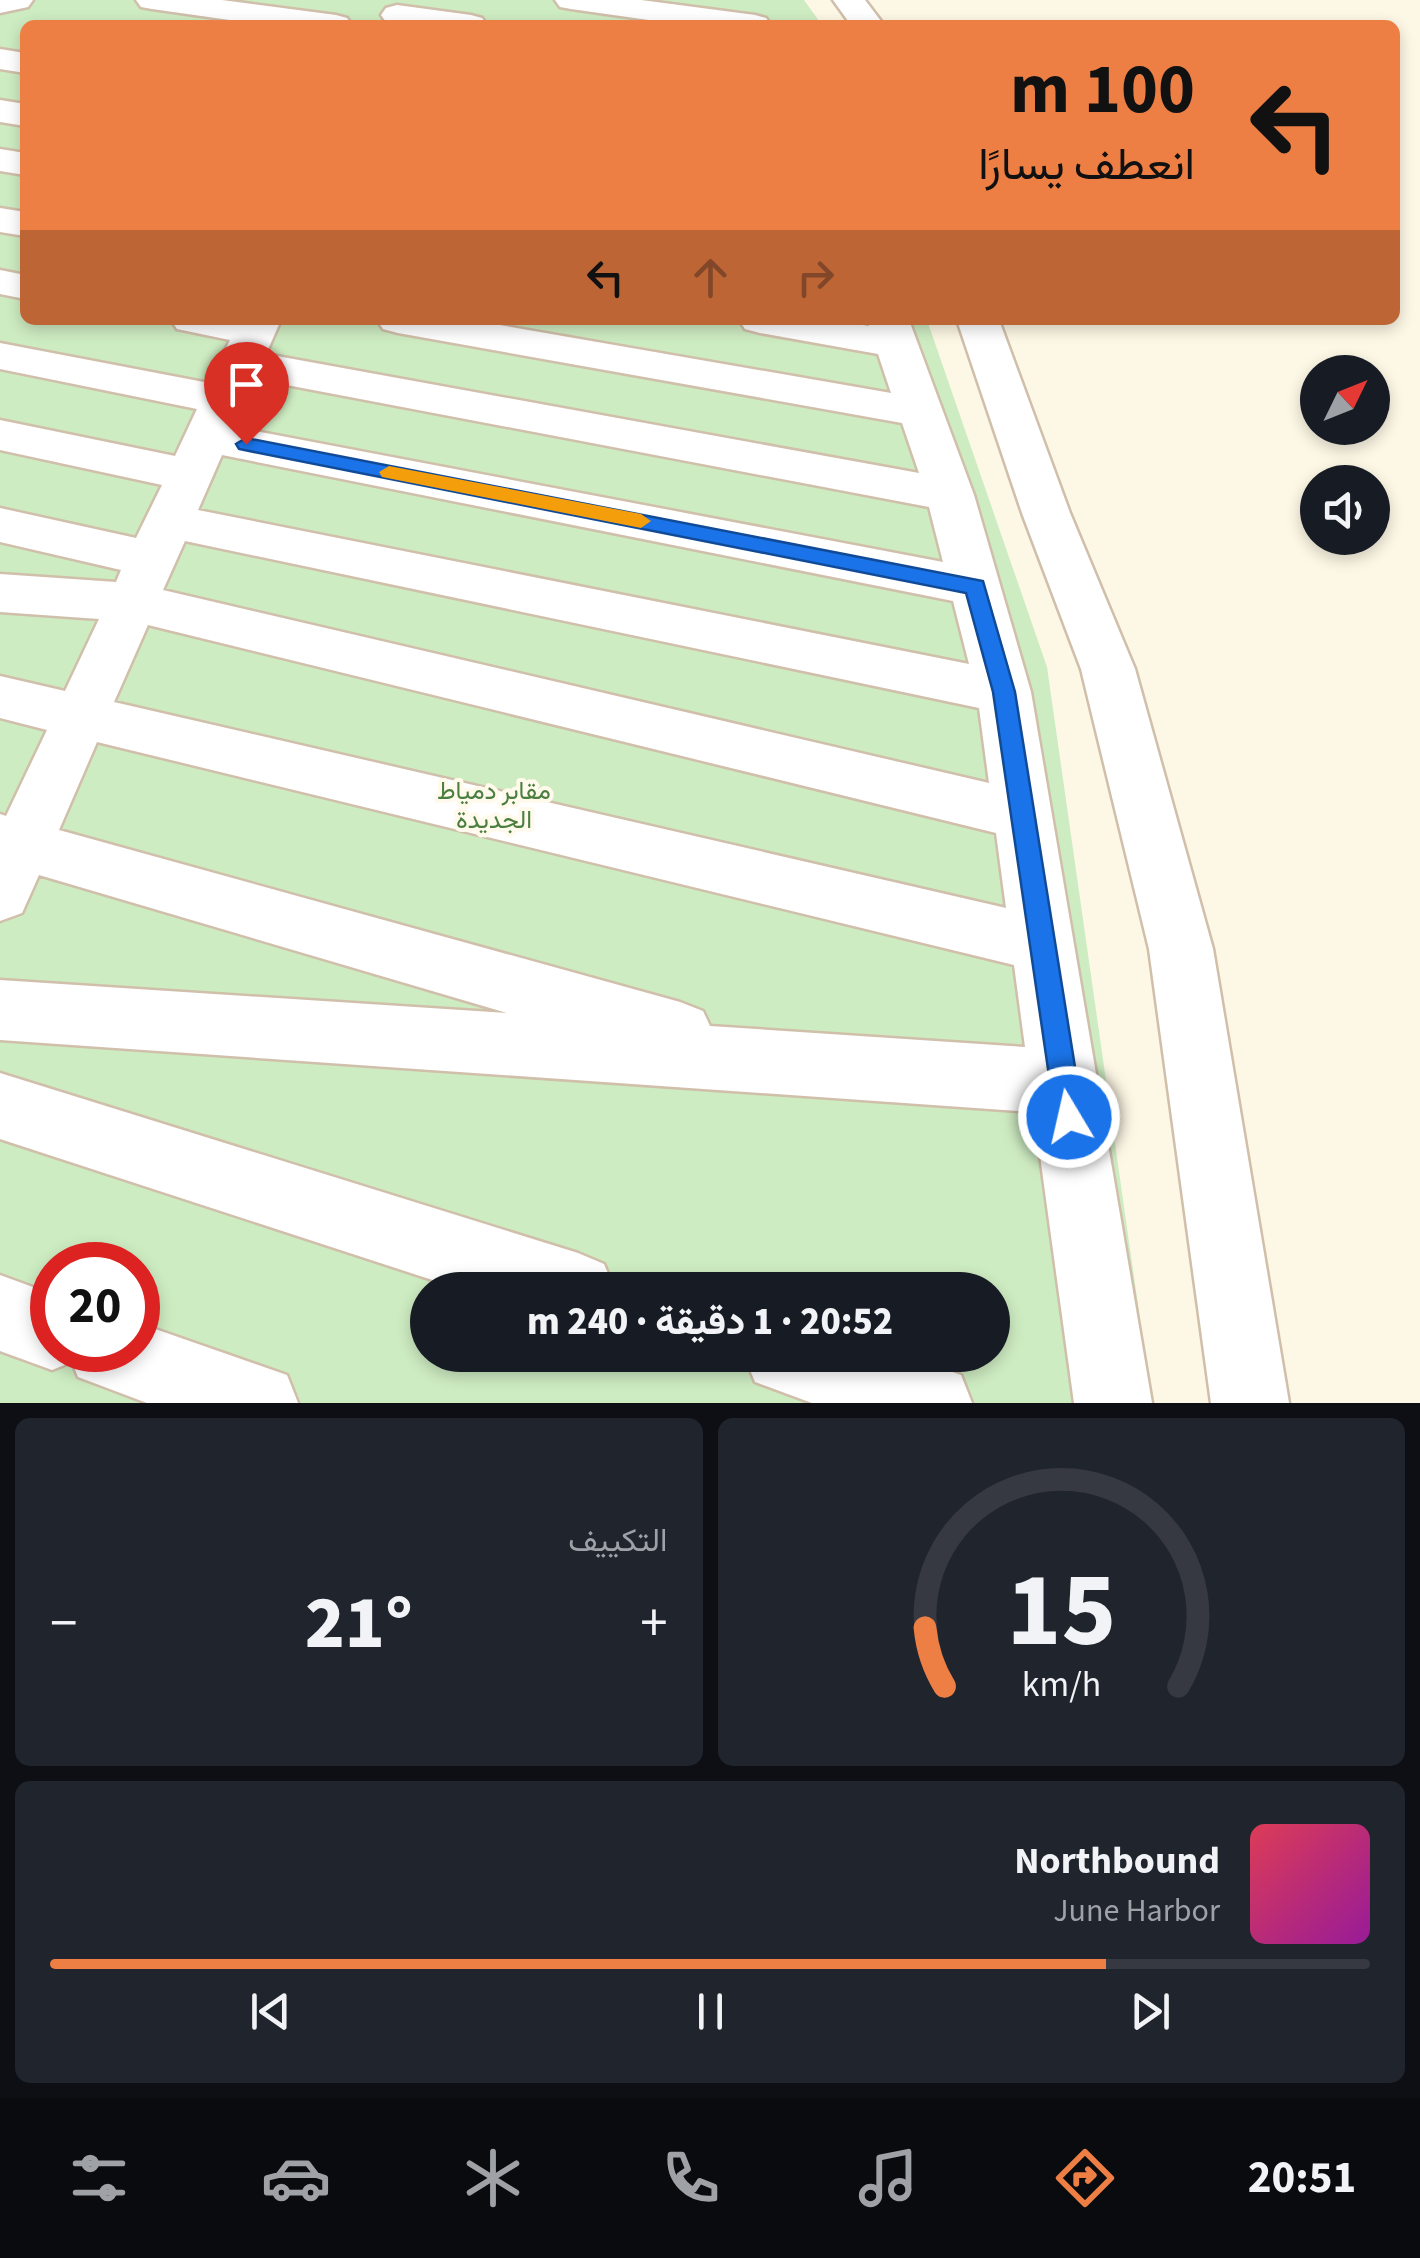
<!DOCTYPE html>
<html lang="ar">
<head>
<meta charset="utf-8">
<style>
  :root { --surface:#171b24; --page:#20242c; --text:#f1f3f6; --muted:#9ea1a6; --line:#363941; --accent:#ee7f44 }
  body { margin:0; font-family:"Source Sans 3",Vazirmatn,sans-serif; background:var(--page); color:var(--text); direction:rtl; height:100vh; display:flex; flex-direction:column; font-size:38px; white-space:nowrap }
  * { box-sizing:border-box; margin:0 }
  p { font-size:32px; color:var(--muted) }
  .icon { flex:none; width:55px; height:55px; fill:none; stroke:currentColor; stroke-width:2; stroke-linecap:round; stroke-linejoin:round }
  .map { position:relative; height:1403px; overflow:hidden; direction:ltr }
  .details { display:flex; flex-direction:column; gap:15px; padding:15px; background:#0d0f14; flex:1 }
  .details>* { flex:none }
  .top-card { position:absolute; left:20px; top:20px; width:1380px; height:305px; border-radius:15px; box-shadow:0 5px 15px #0003; direction:rtl; background:#ee7f44; color:#111; overflow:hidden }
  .needle { width:65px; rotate:47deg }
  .fabs { position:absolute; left:1300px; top:355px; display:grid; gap:20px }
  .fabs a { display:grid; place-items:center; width:90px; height:90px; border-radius:50%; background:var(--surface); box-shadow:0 5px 15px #0003; font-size:50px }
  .speed { position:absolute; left:30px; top:1242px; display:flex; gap:20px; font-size:50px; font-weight:700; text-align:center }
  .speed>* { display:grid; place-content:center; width:130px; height:130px; border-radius:50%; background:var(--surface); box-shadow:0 5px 15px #0003; line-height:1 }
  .speed .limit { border:15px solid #d22; background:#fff; color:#111 }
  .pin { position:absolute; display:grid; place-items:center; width:85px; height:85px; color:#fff; margin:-102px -42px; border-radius:50% 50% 50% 0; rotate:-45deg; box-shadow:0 0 10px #0007 }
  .pin .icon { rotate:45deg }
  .me { position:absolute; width:110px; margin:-55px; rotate:351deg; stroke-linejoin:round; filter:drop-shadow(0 0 8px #0008) }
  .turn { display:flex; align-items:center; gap:35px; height:210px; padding:0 40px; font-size:45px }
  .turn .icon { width:130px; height:130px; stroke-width:2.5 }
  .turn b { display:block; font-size:70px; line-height:85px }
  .lanes { display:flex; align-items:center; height:95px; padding:0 40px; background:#0003; justify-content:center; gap:50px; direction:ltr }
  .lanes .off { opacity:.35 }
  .big { font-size:75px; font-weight:800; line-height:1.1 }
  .details .card { flex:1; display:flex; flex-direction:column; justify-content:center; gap:15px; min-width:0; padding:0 35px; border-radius:15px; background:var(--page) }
  .details .dial { align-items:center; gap:0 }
  .dial svg { height:260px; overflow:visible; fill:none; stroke:var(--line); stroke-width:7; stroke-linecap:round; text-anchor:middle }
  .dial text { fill:var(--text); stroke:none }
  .song { display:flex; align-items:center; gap:30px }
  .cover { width:120px; height:120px; border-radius:15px; background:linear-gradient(135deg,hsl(350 70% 55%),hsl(300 70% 35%)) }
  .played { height:10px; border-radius:5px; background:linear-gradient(90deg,var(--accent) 80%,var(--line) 80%) }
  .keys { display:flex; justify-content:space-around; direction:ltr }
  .heat { display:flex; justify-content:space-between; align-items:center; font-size:55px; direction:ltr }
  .details .tiles { flex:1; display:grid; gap:15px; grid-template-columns:1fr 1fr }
  .card:last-child { grid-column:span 2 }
  .trip { position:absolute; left:410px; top:1272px; width:600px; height:100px; border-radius:50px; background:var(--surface); box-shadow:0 5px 15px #0003; font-weight:800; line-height:100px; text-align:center; direction:rtl }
  .tab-bar { display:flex; height:160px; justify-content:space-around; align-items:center; background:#090b0e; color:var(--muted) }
  .tab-bar .icon { width:70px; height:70px }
  .tab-bar .active { color:var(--accent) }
  .tab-bar b { font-size:45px; color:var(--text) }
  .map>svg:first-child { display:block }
  .green { fill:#ceecc2; fill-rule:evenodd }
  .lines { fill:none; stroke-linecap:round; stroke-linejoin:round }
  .minor-casing { stroke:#d0bfaa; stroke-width:5 }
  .minor { fill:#fff; fill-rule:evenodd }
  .route { fill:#1a73e8; stroke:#114b97; stroke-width:2.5 }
  .slow { fill:#f59e0b }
  .labels { text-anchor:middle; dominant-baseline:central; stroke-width:8; stroke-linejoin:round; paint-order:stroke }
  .park-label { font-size:25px; fill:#4b7f40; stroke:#fffaec }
</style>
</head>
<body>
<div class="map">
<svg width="1420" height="1403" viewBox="0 0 1420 1403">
  <rect width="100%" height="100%" fill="#fdf7e5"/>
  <!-- green -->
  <path class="green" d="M 0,0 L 804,0 L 822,25 L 25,25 L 25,320 L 927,320 L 1047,667 L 1152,1403 L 0,1403 ZM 52,1265 L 138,1265 L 138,1350 L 52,1350 ZM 428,1290 L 992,1290 L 992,1355 L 428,1355 Z"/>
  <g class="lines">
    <!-- minor casing -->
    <g class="minor-casing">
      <path id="minor" d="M 0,0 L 33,0 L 28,7 L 0,13 Z
        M 136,0 L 222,0 L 336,15 L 347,18 L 352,25 L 265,25 L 152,9 L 141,7 Z
        M 555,0 L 641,0 L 755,15 L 766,18 L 771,25 L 684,25 L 571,9 L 560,7 Z
        M 833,0 L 865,0 L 884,25 L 851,25 Z
        M 397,5 L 471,15 L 482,18 L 487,25 L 386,22 L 381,15 L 386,8 Z
        M 0,49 L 25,53 L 25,73 L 0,69 Z
        M 0,100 L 25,104 L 25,126 L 0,122 Z
        M 0,149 L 25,153 L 25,175 L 0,171 Z
        M 0,208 L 25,212 L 25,236 L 0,232 Z
        M 0,270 L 25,275 L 25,299 L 0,294 Z
        M 171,320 L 281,320 L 266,354 L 919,473 L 902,423 L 398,333 L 383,329 L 377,320 L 471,320 L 891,393 L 878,354 L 760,333 L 745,329 L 739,320 L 833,320 L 869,326 L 867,320 L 909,320 L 974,495 L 1031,692 L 1152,1403 L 1074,1403 L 1034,1112 L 0,1040 L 0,980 L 507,1013 L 39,875 L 22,913 L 0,921 L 0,814 L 6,816 L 47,730 L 0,718 L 0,676 L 65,691 L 99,619 L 0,612 L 0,574 L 116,582 L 121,570 L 0,542 L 0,508 L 136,538 L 162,485 L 0,450 L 0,420 L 175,456 L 197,409 L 0,369 L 0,343 L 209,383 L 230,340 L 177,329 ZM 255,379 L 929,507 L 943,562 L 234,427 ZM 222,455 L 953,601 L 969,664 L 198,510 ZM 185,541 L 979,708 L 989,783 L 163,590 ZM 148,625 L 996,833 L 1006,908 L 114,702 ZM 97,742 L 1014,965 L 1025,1047 L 710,1026 L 703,1011 L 680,1002 L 59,830 Z
        M 957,320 L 999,320 L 1070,513 L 1135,669 L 1213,949 L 1289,1403 L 1211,1403 L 1149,949 L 1081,669 L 1022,513 Z
        M 0,1073 L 578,1253 L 604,1264 L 615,1290 L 463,1290 L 0,1139 Z
        M 0,1275 L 52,1294 L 52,1350 L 138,1350 L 138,1323 L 287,1375 L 298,1403 L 147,1403 L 78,1377 L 72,1362 L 52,1370 L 0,1351 Z
        M 744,1355 L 905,1355 L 961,1375 L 972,1403 L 812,1403 L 755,1382 Z"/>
    </g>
    <!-- minor -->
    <use href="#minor" class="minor"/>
  </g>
  <!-- route -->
  <path class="route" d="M 246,438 L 983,581 L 1015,692 L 1083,1117 L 1079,1127 L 1069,1131 L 1059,1127 L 1055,1117 L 993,692 L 966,593 L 239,449 L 236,444 Z"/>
  <!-- slow -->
  <path class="slow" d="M 389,466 L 641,514 L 651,521 L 641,528 L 382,477 L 379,472 Z"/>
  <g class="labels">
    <!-- park labels -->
    <g class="park-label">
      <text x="494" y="791">مقابر دمياط<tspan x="494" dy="29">الجديدة</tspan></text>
    </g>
  </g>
</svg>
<div class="fabs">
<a><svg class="needle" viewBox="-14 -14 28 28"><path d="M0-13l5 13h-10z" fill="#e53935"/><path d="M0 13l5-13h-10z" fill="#9ea1a6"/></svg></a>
<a><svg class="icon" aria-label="sound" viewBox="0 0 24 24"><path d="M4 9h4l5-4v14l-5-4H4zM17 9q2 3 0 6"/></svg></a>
</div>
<div class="speed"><div class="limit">20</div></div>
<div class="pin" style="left:246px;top:444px;background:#d93025"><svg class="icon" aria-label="arrive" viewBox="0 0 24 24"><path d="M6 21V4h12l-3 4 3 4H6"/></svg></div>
<svg class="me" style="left:1069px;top:1117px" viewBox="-20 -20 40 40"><circle r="17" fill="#1a73e8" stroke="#fff" stroke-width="3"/><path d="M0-11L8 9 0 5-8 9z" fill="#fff"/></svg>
<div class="trip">20:52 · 1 دقيقة · 240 m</div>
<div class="top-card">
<div class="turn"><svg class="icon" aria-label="left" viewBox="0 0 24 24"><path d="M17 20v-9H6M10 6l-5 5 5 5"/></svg><div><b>100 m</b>انعطف يسارًا</div></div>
<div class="lanes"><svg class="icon" aria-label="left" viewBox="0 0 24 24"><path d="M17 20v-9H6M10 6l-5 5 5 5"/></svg><svg class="icon off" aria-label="ahead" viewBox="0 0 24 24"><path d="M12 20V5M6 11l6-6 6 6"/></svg><svg class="icon off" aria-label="right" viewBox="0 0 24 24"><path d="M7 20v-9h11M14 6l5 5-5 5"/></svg></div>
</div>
</div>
<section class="details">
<div class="tiles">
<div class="card dial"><svg viewBox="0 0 100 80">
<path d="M14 69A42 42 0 1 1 86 69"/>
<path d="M14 69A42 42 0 0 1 8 51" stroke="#ee7f44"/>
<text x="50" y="56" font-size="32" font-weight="700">15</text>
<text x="50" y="72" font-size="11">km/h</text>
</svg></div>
<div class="card"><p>التكييف</p>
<div class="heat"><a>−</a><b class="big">21°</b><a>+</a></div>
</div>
<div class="card">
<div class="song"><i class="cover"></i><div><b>Northbound</b><p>June Harbor</p></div></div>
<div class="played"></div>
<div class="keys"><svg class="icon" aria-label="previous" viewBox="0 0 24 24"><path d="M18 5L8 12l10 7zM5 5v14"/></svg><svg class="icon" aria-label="pause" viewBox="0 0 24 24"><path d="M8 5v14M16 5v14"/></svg><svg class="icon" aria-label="next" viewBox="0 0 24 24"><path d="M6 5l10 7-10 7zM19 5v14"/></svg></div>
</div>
</div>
</section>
<nav class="tab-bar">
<b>20:51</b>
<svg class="icon active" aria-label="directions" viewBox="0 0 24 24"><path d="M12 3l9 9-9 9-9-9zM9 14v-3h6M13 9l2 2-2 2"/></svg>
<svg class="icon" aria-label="music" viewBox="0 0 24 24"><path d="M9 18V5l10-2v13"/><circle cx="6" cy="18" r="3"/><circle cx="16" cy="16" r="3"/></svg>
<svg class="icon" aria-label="phone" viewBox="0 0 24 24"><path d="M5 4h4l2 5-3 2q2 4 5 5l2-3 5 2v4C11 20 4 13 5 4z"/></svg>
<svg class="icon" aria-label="climate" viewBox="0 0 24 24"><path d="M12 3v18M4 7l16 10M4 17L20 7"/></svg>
<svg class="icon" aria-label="car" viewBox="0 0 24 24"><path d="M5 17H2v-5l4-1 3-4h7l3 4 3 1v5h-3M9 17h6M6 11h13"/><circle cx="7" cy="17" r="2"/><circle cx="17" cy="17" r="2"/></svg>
<svg class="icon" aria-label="filters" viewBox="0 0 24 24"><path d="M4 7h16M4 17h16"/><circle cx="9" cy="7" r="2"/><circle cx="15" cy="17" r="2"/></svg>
</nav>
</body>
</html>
